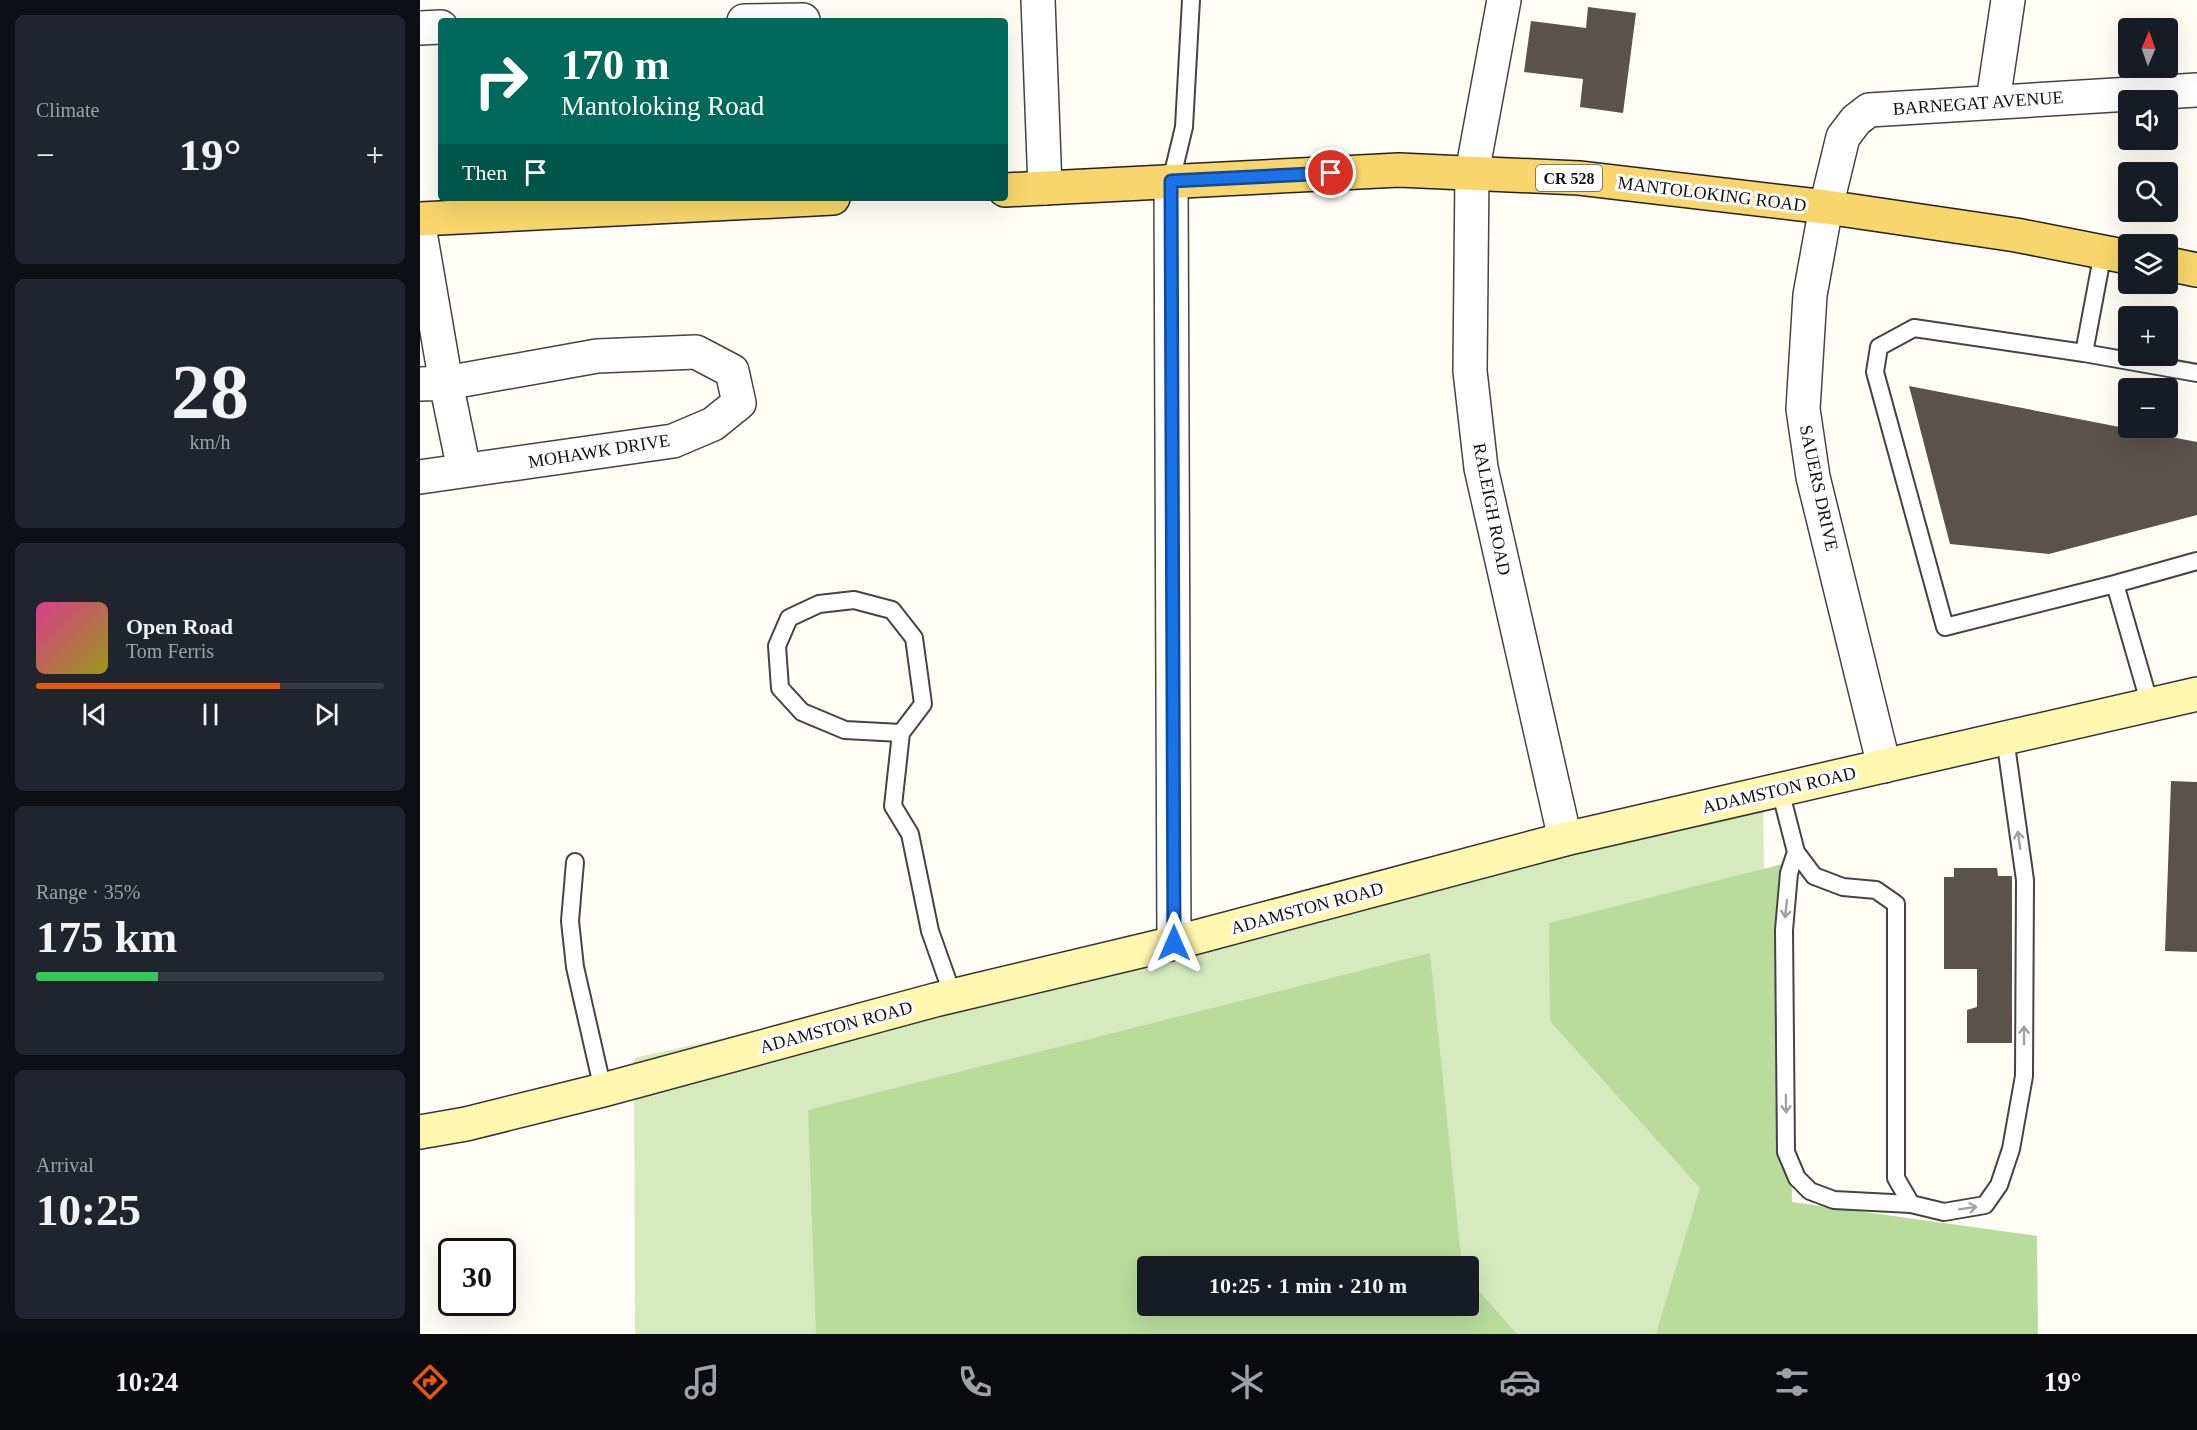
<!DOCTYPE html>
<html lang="en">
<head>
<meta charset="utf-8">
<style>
  :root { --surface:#171b24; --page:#20242c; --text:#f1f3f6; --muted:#9ea1a6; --line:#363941; --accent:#ea580c }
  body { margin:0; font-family:"Times New Roman",serif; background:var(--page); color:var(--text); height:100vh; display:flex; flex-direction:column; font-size:22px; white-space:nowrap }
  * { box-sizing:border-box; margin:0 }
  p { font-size:20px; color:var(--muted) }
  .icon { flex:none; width:33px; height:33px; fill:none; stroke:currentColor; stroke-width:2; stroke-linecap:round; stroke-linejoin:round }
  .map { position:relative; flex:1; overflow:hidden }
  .side { display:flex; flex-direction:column; gap:15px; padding:15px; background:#0d0f14; width:420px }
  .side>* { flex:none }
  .top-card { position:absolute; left:18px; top:18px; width:570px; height:183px; border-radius:6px; box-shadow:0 6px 24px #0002; background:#00695c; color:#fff; overflow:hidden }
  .needle { width:39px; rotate:2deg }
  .controls { position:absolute; left:1698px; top:18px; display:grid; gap:12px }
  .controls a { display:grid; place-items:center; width:60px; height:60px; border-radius:6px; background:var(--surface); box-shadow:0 6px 24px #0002; font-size:30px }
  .speed { position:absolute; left:18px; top:1238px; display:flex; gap:12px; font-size:30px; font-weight:700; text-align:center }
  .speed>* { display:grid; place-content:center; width:78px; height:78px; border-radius:50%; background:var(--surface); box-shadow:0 6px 24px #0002; line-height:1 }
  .speed .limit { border:3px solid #111; border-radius:9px; background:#fff; color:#111 }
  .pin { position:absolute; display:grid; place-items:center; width:51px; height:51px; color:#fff; margin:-26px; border:3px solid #fff; border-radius:50%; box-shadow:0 2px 6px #0007 }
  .me { position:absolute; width:66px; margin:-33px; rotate:0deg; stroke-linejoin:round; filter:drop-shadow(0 0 4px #0008) }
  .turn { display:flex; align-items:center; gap:21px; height:126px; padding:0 24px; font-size:27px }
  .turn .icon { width:78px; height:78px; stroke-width:2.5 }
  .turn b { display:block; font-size:42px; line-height:51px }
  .then { display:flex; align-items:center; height:57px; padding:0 24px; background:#0003; gap:12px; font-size:22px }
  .big { font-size:45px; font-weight:800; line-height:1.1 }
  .side .widget { flex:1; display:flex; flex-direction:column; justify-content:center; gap:9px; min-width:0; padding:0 21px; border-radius:9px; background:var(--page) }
  .side .dial { align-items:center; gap:0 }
  .dial b { font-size:78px; line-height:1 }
  .song { display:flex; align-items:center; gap:18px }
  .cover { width:72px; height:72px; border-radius:9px; background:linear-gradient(135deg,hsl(330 70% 55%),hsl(60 70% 35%)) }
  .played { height:6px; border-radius:3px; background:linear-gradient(90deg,var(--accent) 70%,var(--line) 70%) }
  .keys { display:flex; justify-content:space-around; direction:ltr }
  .heat { display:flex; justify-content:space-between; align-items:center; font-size:33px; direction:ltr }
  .charge { height:9px; border-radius:4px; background:linear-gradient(90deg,#34c759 35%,var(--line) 0) }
  .trip { position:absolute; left:717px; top:1256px; width:342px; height:60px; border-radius:6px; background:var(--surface); box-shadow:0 6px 24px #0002; font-weight:800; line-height:60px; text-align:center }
  .dock { display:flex; height:96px; justify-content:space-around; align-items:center; background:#090b0e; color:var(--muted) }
  .dock .icon { width:42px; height:42px }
  .dock .current { color:var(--accent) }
  .dock b { font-size:27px; color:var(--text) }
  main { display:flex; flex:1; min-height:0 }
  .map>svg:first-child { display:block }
  .green { fill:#d5ebbd; fill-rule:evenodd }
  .forest { fill:#b9dc9c }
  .building { fill:#5a524d }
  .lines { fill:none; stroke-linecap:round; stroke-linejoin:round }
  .lane-casing { stroke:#444; stroke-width:20 }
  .street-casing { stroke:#444; stroke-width:36 }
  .secondary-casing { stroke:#333; stroke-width:36 }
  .primary-casing { stroke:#222; stroke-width:36 }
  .lane { stroke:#fff; stroke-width:16 }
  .street { stroke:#fff; stroke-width:33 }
  .secondary { stroke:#fff6b0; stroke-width:33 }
  .primary { stroke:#f9d66b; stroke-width:33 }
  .oneway { stroke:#a0a0a0 }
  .route-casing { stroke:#114b97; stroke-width:15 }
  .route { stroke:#1a73e8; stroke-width:10 }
  .labels { text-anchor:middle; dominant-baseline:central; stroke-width:6; stroke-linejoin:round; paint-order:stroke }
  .shield { fill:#fff; stroke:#585858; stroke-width:1.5 }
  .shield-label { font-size:16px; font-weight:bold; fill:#111 }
  .street-label { font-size:18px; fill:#111; stroke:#fff }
</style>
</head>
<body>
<main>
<section class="side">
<div class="widget"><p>Climate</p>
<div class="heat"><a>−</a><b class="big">19°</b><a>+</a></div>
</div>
<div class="widget dial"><b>28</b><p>km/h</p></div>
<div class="widget">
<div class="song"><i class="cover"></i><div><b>Open Road</b><p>Tom Ferris</p></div></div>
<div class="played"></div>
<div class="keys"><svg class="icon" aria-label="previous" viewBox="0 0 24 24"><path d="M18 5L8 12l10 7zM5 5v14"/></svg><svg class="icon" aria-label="pause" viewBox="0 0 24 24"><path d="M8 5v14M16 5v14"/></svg><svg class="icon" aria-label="next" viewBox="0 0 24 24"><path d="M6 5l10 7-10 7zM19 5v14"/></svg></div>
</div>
<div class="widget"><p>Range · 35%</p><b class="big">175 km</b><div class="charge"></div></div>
<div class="widget"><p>Arrival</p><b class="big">10:25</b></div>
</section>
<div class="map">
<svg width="1777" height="1334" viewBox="0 0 1777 1334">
  <rect width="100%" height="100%" fill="#fffdf5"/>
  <!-- green -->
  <path class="green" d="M 1343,799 L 1352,1334 L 215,1334 L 214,1058 L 873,912 ZM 728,1266 L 1048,1266 L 1048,1305 L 728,1305 Z"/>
  <!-- forest -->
  <path class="forest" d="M 1367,863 L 1372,1202 L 1617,1236 L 1618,1334 L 1236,1334 L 1280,1188 L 1130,1021 L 1129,923 Z
    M 1010,953 L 1042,1266 L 728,1266 L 728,1305 L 1048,1305 L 1049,1280 L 1097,1334 L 396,1334 L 388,1110 Z"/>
  <!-- building -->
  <path class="building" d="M 1168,7 L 1216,13 L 1203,113 L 1160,107 L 1163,79 L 1104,72 L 1111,21 L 1166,28 Z
    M 1489,386 L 1777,442 L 1777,515 L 1629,554 L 1530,544 Z
    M 1751,781 L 1777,782 L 1777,952 L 1745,951 Z
    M 1534,868 L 1577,868 L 1578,876 L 1592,876 L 1592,1043 L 1547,1043 L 1547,1010 L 1557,1007 L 1557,969 L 1524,969 L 1524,877 L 1534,877 Z"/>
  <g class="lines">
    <!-- lane casing -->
    <g class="lane-casing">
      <path id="lane" d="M 751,181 L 764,127 L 771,0
        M 1683,252 L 1664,353 L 1777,373
        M 1664,353 L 1494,328 L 1459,347 L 1455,372 L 1525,627 L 1695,584
        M 1730,705 L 1695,584 L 1777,561
        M 481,733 L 425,730 L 382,712 L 360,688 L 357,646 L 369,618 L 399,604 L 434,600 L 472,610 L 494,638 L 503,704 L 481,733 L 473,806 L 490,834 L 510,931 L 533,996
        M 1360,790 L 1376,852 L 1394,876 L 1423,887 L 1456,890 L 1476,904 L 1476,1178 L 1491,1204
        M 1376,852 L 1369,873 L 1364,930 L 1366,1152 L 1377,1178 L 1390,1191 L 1414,1200 L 1491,1204 L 1524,1212 L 1565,1205 L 1579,1185 L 1591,1149 L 1604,1076 L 1605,880 L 1585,738
        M 155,862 L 150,921 L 155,967 L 183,1090"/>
    </g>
    <!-- street casing -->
    <g class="street-casing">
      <path id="street" d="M 618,0 L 625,188
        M 1084,0 L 1052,173 L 1050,371 L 1061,468 L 1145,839
        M 324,21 L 383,20
        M 0,28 L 21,27
        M 1573,101 L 1588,0
        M 751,181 L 754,943
        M 0,232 L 26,383 L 44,470
        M 0,384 L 26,383 L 177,356 L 276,352 L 312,371 L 319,403 L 293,424 L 253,441 L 0,477
        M 1464,766 L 1393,477 L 1383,409 L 1390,295 L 1406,207 L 1423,137 L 1436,120 L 1449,110 L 1777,90"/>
    </g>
    <!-- secondary casing -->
    <g class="secondary-casing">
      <path id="secondary" d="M 0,1132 L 46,1124 L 183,1090 L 515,1000 L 754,943 L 1145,839 L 1777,694"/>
    </g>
    <!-- primary casing -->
    <g class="primary-casing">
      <path id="primary" d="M 585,190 L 979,170 L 1159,178 L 1406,207 L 1596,235 L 1708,257
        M 0,219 L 413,198
        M 1748,264 L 1777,270"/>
    </g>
    <!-- lane -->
    <use href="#lane" class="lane"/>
    <!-- street -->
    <use href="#street" class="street"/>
    <!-- secondary -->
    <use href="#secondary" class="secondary"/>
    <!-- primary -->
    <use href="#primary" class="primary"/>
  </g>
  <!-- one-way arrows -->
  <defs><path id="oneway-shaft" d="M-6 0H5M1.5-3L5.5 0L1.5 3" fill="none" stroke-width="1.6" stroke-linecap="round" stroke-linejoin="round" transform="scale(1.5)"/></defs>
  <g class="oneway">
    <use href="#oneway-shaft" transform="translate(1599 840) rotate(-98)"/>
    <use href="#oneway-shaft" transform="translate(1366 909) rotate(96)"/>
    <use href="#oneway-shaft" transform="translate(1604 1035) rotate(-90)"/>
    <use href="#oneway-shaft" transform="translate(1366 1104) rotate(89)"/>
    <use href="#oneway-shaft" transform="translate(1548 1208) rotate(-9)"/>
  </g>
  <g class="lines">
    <!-- route casing -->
    <g class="route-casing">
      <path id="route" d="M 754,943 L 751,181 L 911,173"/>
    </g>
    <!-- route -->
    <use href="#route" class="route"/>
  </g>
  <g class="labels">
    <!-- shield labels -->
    <rect class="shield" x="1116" y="165" width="66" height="26" rx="4.5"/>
    <g class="shield-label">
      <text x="1149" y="178">CR 528</text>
    </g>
    <!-- street labels -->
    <g class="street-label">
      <text transform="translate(1558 103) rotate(-4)">BARNEGAT AVENUE</text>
      <text transform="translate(1292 194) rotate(7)">MANTOLOKING ROAD</text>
      <text transform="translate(179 451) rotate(-9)">MOHAWK DRIVE</text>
      <text transform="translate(1399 488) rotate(78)">SAUERS DRIVE</text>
      <text transform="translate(1072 509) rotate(79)">RALEIGH ROAD</text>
      <text transform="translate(1359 790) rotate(-13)">ADAMSTON ROAD</text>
      <text transform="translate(887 908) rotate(-15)">ADAMSTON ROAD</text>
      <text transform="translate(416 1027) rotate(-15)">ADAMSTON ROAD</text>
    </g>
  </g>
</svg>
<div class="controls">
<a><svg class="needle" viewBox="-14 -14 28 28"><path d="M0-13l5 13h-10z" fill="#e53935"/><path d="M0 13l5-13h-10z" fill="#9ea1a6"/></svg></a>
<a><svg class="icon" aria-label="sound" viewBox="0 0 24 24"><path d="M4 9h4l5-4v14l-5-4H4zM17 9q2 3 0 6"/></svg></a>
<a><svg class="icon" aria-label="search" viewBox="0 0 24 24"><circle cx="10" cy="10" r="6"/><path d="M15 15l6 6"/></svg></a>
<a><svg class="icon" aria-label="layers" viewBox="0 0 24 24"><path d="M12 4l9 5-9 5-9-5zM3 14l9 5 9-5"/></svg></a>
<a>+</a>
<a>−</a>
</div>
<div class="speed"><div class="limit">30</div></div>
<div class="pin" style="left:911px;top:173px;background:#d93025"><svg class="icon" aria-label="arrive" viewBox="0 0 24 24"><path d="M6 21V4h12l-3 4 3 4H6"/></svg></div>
<svg class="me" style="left:754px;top:943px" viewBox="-20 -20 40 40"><path d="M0-17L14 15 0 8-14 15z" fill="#1a73e8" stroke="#fff" stroke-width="4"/></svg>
<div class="trip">10:25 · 1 min · 210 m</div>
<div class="top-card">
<div class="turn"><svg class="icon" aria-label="right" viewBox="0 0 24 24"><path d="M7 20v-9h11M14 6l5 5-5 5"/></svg><div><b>170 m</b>Mantoloking Road</div></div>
<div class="then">Then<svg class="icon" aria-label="arrive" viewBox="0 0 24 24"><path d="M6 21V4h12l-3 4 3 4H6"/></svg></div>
</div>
</div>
</main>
<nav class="dock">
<b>10:24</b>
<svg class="icon current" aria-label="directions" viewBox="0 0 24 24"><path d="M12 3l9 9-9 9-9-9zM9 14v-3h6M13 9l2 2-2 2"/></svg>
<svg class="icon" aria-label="music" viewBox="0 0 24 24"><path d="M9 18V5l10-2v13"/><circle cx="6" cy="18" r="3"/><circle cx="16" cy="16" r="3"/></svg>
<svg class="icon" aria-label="phone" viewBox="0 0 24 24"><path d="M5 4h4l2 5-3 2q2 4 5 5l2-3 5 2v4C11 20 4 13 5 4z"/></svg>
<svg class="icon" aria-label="climate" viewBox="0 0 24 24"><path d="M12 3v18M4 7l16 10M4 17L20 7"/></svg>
<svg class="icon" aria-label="car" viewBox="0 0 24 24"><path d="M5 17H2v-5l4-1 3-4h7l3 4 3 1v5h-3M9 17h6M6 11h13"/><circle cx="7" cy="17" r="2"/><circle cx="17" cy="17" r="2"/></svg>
<svg class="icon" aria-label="filters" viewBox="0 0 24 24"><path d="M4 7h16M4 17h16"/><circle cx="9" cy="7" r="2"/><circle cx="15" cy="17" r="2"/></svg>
<b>19°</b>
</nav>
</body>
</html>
